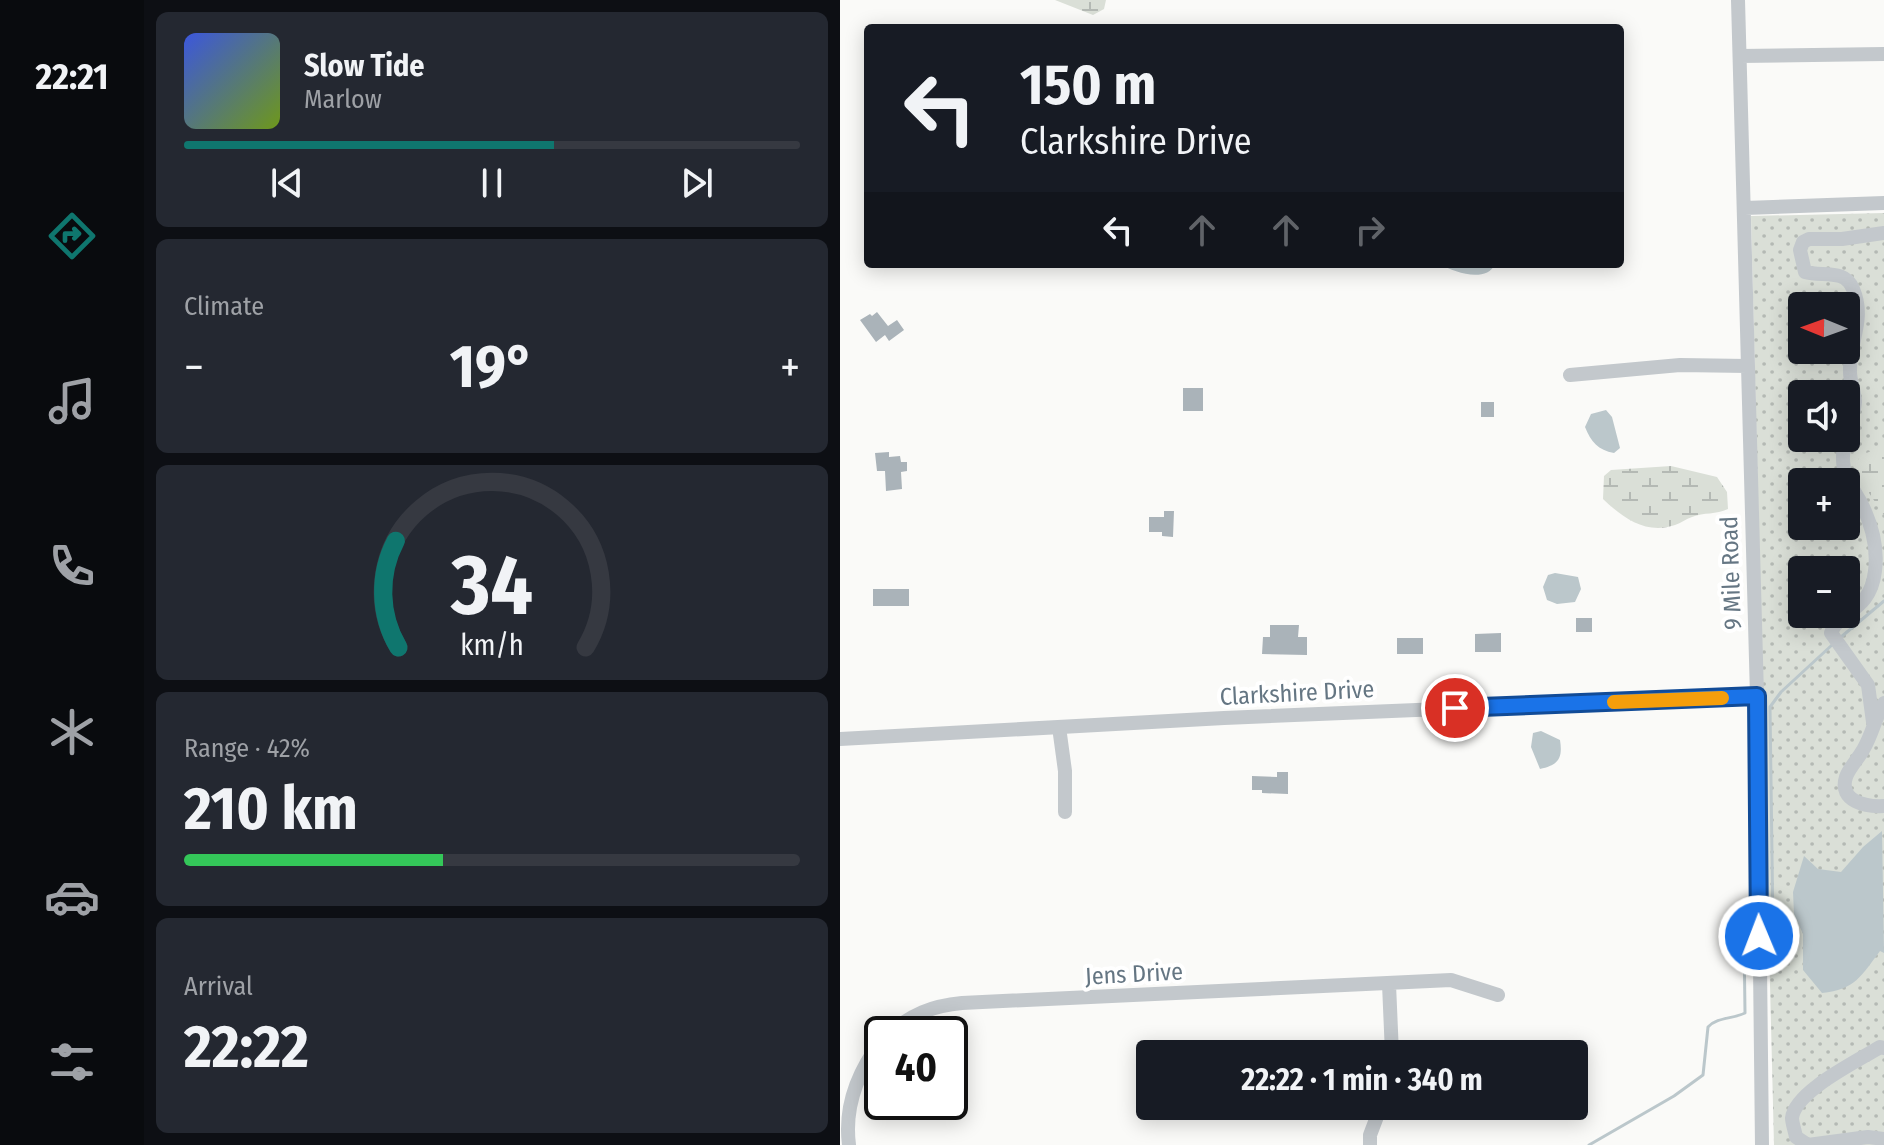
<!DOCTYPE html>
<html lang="en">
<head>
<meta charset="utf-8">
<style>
  :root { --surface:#171b24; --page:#242831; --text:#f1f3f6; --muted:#9ea1a6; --line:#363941; --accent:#0f766e }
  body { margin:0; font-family:"Fira Sans Condensed",sans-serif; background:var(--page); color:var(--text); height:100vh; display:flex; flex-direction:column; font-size:30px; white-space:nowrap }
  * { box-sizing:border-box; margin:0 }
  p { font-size:26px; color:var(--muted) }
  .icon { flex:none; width:44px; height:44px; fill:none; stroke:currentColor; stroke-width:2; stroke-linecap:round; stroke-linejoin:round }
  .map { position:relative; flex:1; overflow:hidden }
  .drawer { display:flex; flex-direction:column; gap:12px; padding:12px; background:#0d0f14; width:696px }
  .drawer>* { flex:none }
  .top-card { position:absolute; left:24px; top:24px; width:760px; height:244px; border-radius:8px; box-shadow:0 4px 20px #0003; background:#171b24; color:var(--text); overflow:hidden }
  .needle { width:52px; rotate:271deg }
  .controls { position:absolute; left:948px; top:292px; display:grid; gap:16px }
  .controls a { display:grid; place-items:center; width:72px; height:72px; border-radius:8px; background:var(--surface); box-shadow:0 4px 20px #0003; font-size:40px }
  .speed { position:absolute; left:24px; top:1016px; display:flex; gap:16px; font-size:40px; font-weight:700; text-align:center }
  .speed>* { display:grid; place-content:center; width:104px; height:104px; border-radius:50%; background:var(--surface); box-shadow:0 4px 20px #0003; line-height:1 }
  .speed .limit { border:4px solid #111; border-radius:12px; background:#fff; color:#111 }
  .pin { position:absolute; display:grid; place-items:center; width:68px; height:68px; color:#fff; margin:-34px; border:4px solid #fff; border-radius:50%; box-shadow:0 2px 8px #0007 }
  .me { position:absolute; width:88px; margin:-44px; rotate:359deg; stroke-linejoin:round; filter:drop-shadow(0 0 6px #0008) }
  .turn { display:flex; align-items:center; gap:28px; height:168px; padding:0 24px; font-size:36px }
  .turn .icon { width:104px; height:104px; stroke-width:2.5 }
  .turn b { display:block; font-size:56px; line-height:68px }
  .lanes { display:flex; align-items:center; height:76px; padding:0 24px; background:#0003; justify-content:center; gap:40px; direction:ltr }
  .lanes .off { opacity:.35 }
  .big { font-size:60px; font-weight:700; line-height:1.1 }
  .drawer .card { flex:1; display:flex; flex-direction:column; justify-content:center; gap:12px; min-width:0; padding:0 28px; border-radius:12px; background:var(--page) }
  .drawer .dial { align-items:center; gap:0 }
  .dial svg { height:208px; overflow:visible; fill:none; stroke:var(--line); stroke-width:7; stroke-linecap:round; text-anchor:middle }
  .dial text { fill:var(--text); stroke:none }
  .song { display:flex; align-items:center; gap:24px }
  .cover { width:96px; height:96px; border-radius:12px; background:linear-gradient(135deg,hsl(230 70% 55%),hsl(80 70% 35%)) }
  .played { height:8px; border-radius:4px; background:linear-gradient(90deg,var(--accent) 60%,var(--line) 60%) }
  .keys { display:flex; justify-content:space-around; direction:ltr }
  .heat { display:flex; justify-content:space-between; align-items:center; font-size:44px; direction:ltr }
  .charge { height:12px; border-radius:6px; background:linear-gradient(90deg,#34c759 42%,var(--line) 0) }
  .trip { position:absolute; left:296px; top:1040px; width:452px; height:80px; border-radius:8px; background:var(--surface); box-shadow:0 4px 20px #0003; font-weight:700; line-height:80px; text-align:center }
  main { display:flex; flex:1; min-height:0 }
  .dock { display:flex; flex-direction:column; width:144px; justify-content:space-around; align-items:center; background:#090b0e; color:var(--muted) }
  .dock .icon { width:56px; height:56px }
  .dock .current { color:var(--accent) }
  .dock b { font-size:36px; color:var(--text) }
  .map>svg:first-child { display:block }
  .grass { fill:url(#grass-dots); fill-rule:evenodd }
  .wetland { fill:url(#wetland-marsh) }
  .water { fill:#bbc7cb }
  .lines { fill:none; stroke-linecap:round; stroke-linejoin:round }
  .stream { stroke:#bbc7cb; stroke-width:3 }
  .building { fill:#aab3b9 }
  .minor { stroke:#c3c8cc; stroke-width:14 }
  .route-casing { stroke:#114b97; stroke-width:20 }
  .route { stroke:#1a73e8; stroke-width:14 }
  .slow { stroke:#f59e0b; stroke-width:14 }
  .labels { text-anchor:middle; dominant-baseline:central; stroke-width:8; stroke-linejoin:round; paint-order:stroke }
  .street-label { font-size:24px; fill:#657683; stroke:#fff }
</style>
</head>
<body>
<main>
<nav class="dock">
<b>22:21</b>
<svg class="icon current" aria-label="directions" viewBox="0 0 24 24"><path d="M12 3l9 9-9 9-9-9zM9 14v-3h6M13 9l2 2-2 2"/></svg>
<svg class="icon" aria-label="music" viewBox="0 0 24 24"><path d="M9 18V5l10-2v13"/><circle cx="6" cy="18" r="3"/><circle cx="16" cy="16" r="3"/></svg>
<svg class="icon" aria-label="phone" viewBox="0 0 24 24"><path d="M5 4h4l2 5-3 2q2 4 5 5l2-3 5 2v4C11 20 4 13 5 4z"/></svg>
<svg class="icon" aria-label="climate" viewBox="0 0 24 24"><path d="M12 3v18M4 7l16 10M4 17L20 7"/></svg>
<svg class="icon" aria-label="car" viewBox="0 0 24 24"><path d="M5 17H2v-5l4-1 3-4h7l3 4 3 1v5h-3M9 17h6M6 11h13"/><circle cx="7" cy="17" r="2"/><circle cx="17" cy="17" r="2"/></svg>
<svg class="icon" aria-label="filters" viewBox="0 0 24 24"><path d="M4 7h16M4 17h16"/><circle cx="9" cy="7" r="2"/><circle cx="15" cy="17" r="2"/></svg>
</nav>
<section class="drawer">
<div class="card">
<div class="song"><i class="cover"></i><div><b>Slow Tide</b><p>Marlow</p></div></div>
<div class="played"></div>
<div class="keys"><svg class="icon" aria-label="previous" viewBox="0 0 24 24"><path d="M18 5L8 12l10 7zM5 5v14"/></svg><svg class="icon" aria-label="pause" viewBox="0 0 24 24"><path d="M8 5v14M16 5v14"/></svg><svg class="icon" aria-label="next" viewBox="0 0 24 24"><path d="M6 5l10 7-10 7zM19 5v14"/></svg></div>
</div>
<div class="card"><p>Climate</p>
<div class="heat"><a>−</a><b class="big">19°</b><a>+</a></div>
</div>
<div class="card dial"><svg viewBox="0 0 100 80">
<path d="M14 69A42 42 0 1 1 86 69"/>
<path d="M14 69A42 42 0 0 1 13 28" stroke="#0f766e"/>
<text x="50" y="56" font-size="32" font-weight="700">34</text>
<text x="50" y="72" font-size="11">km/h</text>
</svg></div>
<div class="card"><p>Range · 42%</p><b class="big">210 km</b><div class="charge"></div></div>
<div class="card"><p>Arrival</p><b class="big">22:22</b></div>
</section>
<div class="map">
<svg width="1044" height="1145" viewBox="0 0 1044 1145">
  <defs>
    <pattern id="grass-dots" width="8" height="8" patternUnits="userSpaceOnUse" patternTransform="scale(2)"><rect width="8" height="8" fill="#dadfd7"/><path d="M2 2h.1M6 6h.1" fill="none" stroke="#b4b9b4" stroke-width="1.8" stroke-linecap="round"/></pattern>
    <pattern id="wetland-marsh" width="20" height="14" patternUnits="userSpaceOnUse" patternTransform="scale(2)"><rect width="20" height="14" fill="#dadfd7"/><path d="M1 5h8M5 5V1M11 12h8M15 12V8" fill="none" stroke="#b4b9b4"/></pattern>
  </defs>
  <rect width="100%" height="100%" fill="#fafaf8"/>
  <!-- grass -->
  <path class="grass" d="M 1044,213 L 1044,1145 L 934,1145 L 911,216 ZM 962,306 L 1006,306 L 1006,350 L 962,350 ZM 962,394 L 1006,394 L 1006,438 L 962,438 ZM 962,482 L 1006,482 L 1006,526 L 962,526 ZM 962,570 L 1006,570 L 1006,614 L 962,614 Z"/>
  <!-- wetland -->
  <path class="wetland" d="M 215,0 L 266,0 L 264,9 L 253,15 Z
    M 1044,448 L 1044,515 L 1014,471 C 1017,453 1028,452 1044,448 Z
    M 831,466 L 877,477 L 887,492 L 888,509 C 876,515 864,512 852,517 C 846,519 841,523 835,525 C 806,535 783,518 763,499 L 764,476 L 771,470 Z"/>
  <!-- water -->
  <path class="water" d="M 601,264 L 655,264 C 647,283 614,273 601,264 Z
    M 766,410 L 772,417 L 780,448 L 774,453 C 758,450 751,442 745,427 L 751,414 Z
    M 715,573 L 738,577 L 741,589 L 735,602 L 717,604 L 707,600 L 703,587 L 708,575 Z
    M 701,731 L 720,740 C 723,759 718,765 700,769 L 691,747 L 693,733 Z
    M 1042,831 L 1044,953 L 1040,951 C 1022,975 1015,990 982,993 L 963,970 L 963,934 L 954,914 L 953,892 L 964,856 L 978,869 L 1001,872 L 1023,847 Z"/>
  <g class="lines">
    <!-- stream -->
    <path class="stream" d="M 1001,637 L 1044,601
      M 931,931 L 933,930 L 930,707 L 941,692 L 992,645
      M 749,1145 L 834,1096 L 863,1075 L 868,1027 C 877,1017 893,1019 905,1013 L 904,936 L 907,932"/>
  </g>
  <!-- building -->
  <path class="building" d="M 37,312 L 48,326 L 57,320 L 64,330 L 49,341 L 45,335 L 36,342 L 20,320 L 30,314 L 32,316 Z
    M 343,388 L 363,388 L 363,411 L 343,411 Z
    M 641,402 L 654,402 L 654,417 L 641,417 Z
    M 49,452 L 49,457 L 60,456 L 61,462 L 67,462 L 67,471 L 61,472 L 62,489 L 46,491 L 45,471 L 37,471 L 35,453 Z
    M 324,511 L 334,511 L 333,537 L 322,536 L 322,532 L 309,532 L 309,517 L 324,517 Z
    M 33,589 L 69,589 L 69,606 L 33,606 Z
    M 736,618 L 752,618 L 752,632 L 736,632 Z
    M 430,625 L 459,625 L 458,637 L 467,637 L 467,655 L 422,654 L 423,637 L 430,637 Z
    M 661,633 L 661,652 L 635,652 L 635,634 Z
    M 557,638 L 583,638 L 583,654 L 557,654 Z
    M 437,772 L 448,772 L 448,794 L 422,793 L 422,790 L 412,790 L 412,776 L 437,777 Z"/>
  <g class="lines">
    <!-- minor -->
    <path class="minor" d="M 898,0 L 917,696 L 922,1145
      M 900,56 L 1044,54
      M 905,208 L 1044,203
      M 730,375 L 840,365 L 907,366
      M 1044,703 C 1035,718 1032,735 1023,750 C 1018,759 1009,768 1006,777 C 998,802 1027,807 1044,806
      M 1033,722 L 1028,685 L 991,633 C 1000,609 1030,613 1035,571 C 1038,547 1031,522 1020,501 C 1014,491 1006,479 1004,468 C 999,447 1013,423 1015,402 C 1015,392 1010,382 1010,372 C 1009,340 1026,320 1013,289 C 1005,268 982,277 965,272 L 960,250 L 963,242 L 969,239 L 1002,239 L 1044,233
      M 219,727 L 225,771 L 225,812
      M 0,739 L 384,718 L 917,696
      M 549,984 L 552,1054
      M 49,1034 C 71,1014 92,1006 122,1003 L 611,980 L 658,995
      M 1044,1048 L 1040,1047 C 1018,1061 955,1091 952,1118 C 952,1123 955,1131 956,1137 L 968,1145 L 1028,1137 L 1044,1139
      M 9,1145 C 4,1106 18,1071 42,1040
      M 530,1145 L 530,1135 L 541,1106"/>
  </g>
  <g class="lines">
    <!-- route casing -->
    <g class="route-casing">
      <path id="route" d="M 615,708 L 917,696 L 919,936"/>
    </g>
    <!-- route -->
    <use href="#route" class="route"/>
    <!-- slow -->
    <path class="slow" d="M 774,702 L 882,698"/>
  </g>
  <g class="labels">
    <!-- street labels -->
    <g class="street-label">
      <text transform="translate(891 573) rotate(-92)">9 Mile Road</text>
      <text transform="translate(457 693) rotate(-3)">Clarkshire Drive</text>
      <text transform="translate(294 974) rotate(-3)">Jens Drive</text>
    </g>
  </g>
</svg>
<div class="controls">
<a><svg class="needle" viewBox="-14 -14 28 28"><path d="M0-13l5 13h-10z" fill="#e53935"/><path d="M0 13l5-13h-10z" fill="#9ea1a6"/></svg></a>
<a><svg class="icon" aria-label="sound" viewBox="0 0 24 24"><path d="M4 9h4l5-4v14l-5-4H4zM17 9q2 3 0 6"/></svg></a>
<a>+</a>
<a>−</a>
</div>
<div class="speed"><div class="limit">40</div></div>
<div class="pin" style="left:615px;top:708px;background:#d93025"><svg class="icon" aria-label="arrive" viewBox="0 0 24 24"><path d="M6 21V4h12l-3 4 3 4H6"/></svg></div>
<svg class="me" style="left:919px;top:936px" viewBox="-20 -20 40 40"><circle r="17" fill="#1a73e8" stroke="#fff" stroke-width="3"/><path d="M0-11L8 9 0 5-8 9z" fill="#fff"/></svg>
<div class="trip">22:22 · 1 min · 340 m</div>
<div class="top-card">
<div class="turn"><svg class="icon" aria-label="left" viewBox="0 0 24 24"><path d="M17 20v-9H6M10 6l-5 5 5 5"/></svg><div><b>150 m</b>Clarkshire Drive</div></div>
<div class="lanes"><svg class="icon" aria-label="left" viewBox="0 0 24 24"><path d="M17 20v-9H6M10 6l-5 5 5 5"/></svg><svg class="icon off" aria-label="ahead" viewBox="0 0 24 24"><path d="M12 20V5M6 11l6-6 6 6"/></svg><svg class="icon off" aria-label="ahead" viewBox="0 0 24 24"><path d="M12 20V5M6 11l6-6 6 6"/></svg><svg class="icon off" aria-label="right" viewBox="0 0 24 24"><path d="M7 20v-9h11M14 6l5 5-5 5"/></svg></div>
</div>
</div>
</main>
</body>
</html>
